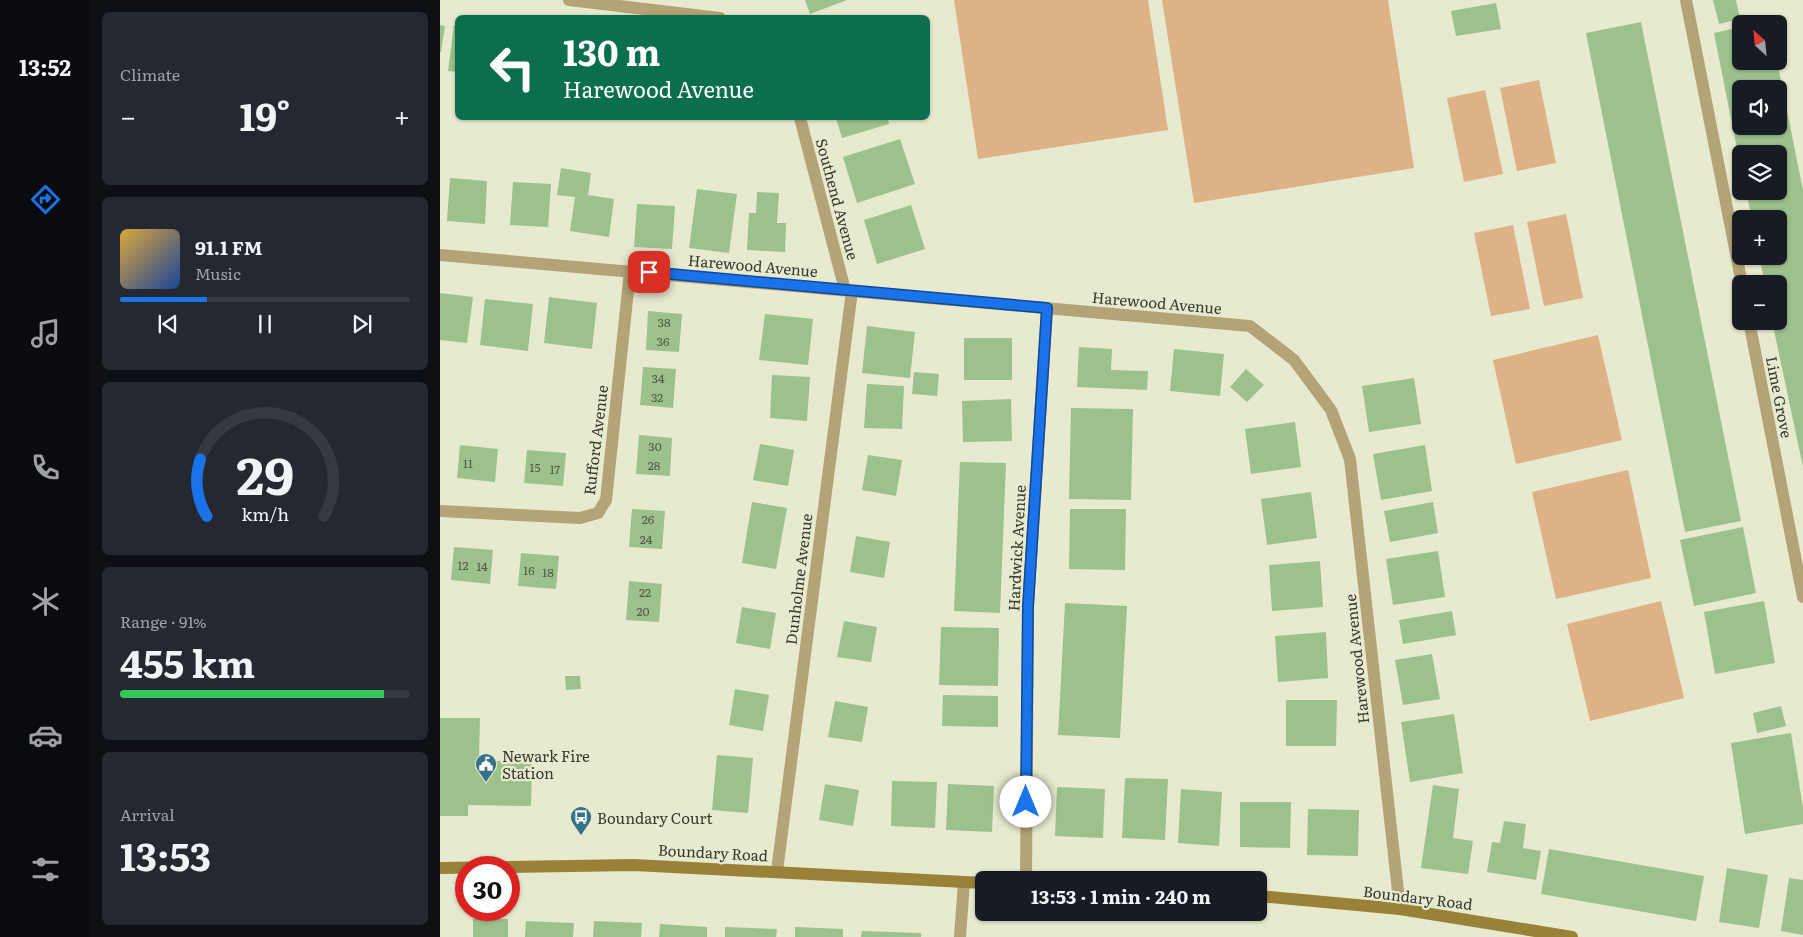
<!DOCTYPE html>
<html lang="en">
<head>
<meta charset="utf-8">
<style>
  :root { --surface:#171b24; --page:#242831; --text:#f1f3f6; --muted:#9ea1a6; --line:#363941; --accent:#1a73e8 }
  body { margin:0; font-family:Literata,serif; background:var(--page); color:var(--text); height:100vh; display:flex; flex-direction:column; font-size:19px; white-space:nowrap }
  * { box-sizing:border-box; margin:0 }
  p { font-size:16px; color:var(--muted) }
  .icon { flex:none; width:28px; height:28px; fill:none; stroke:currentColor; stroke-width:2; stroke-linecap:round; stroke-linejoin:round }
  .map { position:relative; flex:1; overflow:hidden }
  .side { display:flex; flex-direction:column; gap:12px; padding:12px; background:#0d0f14; width:350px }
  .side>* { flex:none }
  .guide { position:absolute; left:15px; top:15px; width:475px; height:105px; border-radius:8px; box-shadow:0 1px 4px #0004; background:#0b6e4f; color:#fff; overflow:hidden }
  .needle { width:32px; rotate:333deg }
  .tools { position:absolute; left:1292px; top:15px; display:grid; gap:10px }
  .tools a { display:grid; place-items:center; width:55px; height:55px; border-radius:8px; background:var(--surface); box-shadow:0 1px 4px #0004; font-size:25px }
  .speed { position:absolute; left:15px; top:856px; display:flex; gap:10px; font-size:25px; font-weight:700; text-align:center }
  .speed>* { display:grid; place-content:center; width:65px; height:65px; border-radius:50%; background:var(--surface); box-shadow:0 1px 4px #0004; line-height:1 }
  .speed .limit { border:8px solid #d22; background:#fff; color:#111 }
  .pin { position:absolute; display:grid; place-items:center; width:42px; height:42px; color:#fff; margin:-21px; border-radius:10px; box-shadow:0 2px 8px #0006 }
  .me { position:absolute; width:55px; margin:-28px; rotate:0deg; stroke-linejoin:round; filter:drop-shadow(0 0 4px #0008) }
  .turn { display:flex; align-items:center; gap:18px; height:105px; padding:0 25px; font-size:22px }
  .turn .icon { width:65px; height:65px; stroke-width:2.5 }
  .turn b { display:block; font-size:35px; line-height:42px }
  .big { font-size:38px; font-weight:700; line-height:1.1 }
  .side .widget { flex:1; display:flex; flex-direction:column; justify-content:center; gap:8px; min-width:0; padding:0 18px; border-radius:8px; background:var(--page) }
  .side .dial { align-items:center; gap:0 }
  .dial svg { height:130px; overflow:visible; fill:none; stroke:var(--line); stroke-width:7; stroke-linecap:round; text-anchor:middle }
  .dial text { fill:var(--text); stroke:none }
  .song { display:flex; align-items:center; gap:15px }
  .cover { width:60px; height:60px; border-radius:8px; background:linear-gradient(135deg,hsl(40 70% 55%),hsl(220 70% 35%)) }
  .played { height:5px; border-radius:2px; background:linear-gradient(90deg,var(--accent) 30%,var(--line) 30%) }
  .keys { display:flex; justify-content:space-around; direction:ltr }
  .heat { display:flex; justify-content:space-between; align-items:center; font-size:28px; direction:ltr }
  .charge { height:8px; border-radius:4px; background:linear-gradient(90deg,#34c759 91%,var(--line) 0) }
  .trip { position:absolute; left:535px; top:871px; width:292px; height:50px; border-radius:8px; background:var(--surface); box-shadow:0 1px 4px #0004; font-weight:700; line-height:50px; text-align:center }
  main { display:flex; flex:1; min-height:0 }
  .tab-bar { display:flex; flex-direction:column; width:90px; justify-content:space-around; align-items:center; background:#090b0e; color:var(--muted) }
  .tab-bar .icon { width:35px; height:35px }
  .tab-bar .selected { color:var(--accent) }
  .tab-bar b { font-size:22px; color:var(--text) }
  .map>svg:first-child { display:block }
  .green { fill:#dcb286 }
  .building { fill:#9dc18c; fill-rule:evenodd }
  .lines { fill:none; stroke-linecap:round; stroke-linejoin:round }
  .street { stroke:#b3a376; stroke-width:12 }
  .secondary { stroke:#9a8138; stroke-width:12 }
  .route-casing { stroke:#114b97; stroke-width:12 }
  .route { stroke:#1a73e8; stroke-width:9 }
  .labels { text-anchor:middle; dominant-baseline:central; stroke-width:4.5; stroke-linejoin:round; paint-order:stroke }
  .number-label { font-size:12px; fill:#515b46 }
  .street-label { font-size:15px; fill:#38392f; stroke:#e7eacf }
  .poi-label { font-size:15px; fill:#38392f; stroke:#e7eacf; text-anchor:start }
</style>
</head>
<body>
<main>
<nav class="tab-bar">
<b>13:52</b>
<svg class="icon selected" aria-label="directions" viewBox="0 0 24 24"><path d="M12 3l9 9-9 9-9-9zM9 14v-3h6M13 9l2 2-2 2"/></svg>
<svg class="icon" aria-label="music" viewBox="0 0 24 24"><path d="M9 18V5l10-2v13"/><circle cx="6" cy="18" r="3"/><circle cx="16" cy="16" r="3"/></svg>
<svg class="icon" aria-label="phone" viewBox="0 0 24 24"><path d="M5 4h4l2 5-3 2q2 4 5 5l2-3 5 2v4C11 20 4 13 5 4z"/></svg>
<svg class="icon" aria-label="climate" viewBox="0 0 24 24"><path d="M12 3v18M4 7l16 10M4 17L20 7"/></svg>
<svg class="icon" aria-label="car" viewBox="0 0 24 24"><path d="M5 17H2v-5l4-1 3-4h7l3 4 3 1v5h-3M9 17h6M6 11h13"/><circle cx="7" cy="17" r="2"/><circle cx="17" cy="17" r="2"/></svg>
<svg class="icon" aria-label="filters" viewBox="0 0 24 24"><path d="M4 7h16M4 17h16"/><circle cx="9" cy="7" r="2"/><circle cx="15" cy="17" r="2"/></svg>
</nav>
<section class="side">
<div class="widget"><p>Climate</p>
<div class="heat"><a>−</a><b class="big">19°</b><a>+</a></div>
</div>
<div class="widget">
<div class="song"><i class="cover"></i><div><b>91.1 FM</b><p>Music</p></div></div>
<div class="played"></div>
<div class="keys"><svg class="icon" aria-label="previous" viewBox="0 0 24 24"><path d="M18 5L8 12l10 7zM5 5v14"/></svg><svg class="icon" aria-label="pause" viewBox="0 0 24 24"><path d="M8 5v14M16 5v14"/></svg><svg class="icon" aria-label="next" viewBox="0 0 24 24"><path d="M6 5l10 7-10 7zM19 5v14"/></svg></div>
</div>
<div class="widget dial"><svg viewBox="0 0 100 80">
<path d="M14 69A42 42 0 1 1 86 69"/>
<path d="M14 69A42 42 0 0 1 10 34" stroke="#1a73e8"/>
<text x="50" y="56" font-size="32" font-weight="700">29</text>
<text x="50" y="72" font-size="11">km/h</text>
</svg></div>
<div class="widget"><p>Range · 91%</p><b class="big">455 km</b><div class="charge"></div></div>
<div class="widget"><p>Arrival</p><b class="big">13:53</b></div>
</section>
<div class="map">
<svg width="1363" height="937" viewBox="0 0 1363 937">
  <rect width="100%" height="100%" fill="#e7eacf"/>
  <!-- green -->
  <path class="green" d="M 514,0 L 708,0 L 728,130 L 538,159 Z
    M 722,0 L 948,0 L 974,168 L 754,203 Z
    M 1099,80 L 1116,163 L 1077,171 L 1060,88 Z
    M 1045,90 L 1063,174 L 1024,182 L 1007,98 Z
    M 1126,214 L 1143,298 L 1104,306 L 1087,222 Z
    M 1073,225 L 1090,309 L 1051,316 L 1034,233 Z
    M 1158,335 L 1182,440 L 1076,464 L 1053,360 Z
    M 1188,470 L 1211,578 L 1116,599 L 1092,492 Z
    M 1221,601 L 1244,698 L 1150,721 L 1127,624 Z"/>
  <!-- building -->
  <path class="building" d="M 365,0 L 407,0 L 370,14 Z
    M 1273,0 L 1296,0 L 1300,19 L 1279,24 Z
    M 1056,3 L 1061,29 L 1016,36 L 1011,11 Z
    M 1201,22 L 1301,521 L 1245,532 L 1146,33 Z
    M 0,25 L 5,26 L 1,52 L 0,52 Z
    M 14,25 L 18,25 L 18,72 L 8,71 Z
    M 1301,27 L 1301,61 L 1337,61 L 1363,190 L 1363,467 L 1332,321 L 1339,321 L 1339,284 L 1325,284 L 1319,256 L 1339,256 L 1339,219 L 1312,219 L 1306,191 L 1339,191 L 1339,154 L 1301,154 L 1300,164 L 1274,33 ZM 1301,89 L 1339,89 L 1339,126 L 1301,126 Z
    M 396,118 L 448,118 L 449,124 L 402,138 Z
    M 460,139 L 475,184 L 417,203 L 403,157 Z
    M 121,168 L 151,173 L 148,195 L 174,199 L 169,237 L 130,231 L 135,197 L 117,195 Z
    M 10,178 L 47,181 L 45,224 L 7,221 Z
    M 73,182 L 111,184 L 108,227 L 70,225 Z
    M 257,189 L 297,194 L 289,253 L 249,248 Z
    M 317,192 L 339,193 L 337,223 L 346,223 L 345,252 L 307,250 L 309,213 L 316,213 Z
    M 197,204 L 235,206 L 232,249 L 194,247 Z
    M 471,205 L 485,249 L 437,264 L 424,220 Z
    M 0,293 L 33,297 L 27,343 L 0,340 Z
    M 109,297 L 157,303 L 152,349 L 104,343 Z
    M 45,299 L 93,304 L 88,351 L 40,345 Z
    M 208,311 L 242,314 L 239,352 L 206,350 Z
    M 325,314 L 373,319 L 368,365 L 319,360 Z
    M 427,326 L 475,332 L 470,378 L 422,373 Z
    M 524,338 L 572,338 L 572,380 L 524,380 Z
    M 639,347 L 672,349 L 671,370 L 708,371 L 707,390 L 637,387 Z
    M 734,349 L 784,354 L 780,396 L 730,391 Z
    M 203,367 L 236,369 L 233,408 L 200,405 Z
    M 806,369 L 824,385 L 807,402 L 790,387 Z
    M 474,372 L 499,374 L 497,396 L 472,394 Z
    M 332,375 L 370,377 L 367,421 L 330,418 Z
    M 974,378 L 981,424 L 929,432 L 922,386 Z
    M 427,384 L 464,386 L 462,429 L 424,428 Z
    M 571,399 L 572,441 L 523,442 L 522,401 Z
    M 631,408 L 693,409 L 691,500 L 629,499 Z
    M 855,422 L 861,467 L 811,474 L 805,429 Z
    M 199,435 L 232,438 L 230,476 L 196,474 Z
    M 320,444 L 354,450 L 348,486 L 313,480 Z
    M 20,445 L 58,449 L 55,482 L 17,478 Z
    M 985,445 L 992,491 L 941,500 L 933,454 Z
    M 87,450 L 126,453 L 123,486 L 84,483 Z
    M 428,455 L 462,460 L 456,496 L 422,490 Z
    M 520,462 L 566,463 L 560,613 L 514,611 Z
    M 871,492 L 877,538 L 827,545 L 821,499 Z
    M 312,502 L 347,508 L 336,569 L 302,563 Z
    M 993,502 L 998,533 L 950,542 L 944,511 Z
    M 192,509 L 225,511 L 222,549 L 189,547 Z
    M 630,509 L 686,509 L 685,570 L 629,569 Z
    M 1303,527 L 1316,593 L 1254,606 L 1240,540 Z
    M 416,536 L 450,542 L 444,578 L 410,572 Z
    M 14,547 L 53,550 L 50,584 L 11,580 Z
    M 998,551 L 1005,597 L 953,605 L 946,559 Z
    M 81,553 L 119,556 L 116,589 L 78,586 Z
    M 880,561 L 883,607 L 832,611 L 829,565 Z
    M 189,581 L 222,584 L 219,622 L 186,620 Z
    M 1324,601 L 1335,663 L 1275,674 L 1264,612 Z
    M 625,603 L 687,606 L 680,738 L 618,735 Z
    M 302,607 L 336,613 L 330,649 L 296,643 Z
    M 1012,611 L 1016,635 L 963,644 L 959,620 Z
    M 404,621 L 437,627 L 431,662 L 397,657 Z
    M 501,627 L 559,628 L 558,686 L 499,685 Z
    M 886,632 L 888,678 L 838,682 L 835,636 Z
    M 992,654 L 1000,699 L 963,705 L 955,660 Z
    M 125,676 L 140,676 L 141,689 L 126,690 Z
    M 295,689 L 329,695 L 323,731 L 289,725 Z
    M 503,695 L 558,696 L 558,727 L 502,726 Z
    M 846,700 L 897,700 L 896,746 L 846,746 Z
    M 395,701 L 428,707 L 422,742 L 388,737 Z
    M 1341,706 L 1346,726 L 1317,733 L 1313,713 Z
    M 1014,714 L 1023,773 L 970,782 L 961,722 Z
    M 0,718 L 40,718 L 39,761 L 92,761 L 91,806 L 28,805 L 28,816 L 0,816 Z
    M 1351,733 L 1363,808 L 1363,824 L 1305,834 L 1291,743 Z
    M 277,755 L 313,758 L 308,813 L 272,810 Z
    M 685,778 L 728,779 L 725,840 L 682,838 Z
    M 452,781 L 497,782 L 495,828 L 451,826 Z
    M 385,784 L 419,790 L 413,826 L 379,820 Z
    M 508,784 L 554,786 L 552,832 L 506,830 Z
    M 993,785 L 1019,789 L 1013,838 L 1033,841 L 1028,874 L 981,868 Z
    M 617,787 L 665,789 L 663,838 L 615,836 Z
    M 741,789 L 782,792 L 779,846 L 738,843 Z
    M 800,802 L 851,802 L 850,848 L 800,847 Z
    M 868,809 L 919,810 L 918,856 L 867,855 Z
    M 1064,821 L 1086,824 L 1083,848 L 1101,851 L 1096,880 L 1047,872 L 1052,842 L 1060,843 Z
    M 1109,849 L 1264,876 L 1256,921 L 1101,894 Z
    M 1287,868 L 1328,875 L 1319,928 L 1279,922 Z
    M 1349,878 L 1363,880 L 1363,935 L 1341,931 Z
    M 33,919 L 68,919 L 68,937 L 33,937 Z
    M 86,921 L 134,923 L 133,937 L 85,937 Z
    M 154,921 L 202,923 L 201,937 L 153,937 Z
    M 220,924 L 267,927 L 267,937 L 219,937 Z
    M 285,927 L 337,929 L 336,937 L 285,937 Z
    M 355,927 L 403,929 L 403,937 L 355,937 Z
    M 422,931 L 481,933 L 481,937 L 421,937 Z"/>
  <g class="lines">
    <!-- street -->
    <path class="street" d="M 129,0 L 280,18
      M 1246,0 L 1302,284
      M 360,118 L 405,290
      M 0,255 L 810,326 L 854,360 L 891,410 L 910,459 L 960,909
      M 1309,321 L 1363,597
      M 0,511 L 140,518 L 158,513 L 166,500 L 190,271
      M 337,871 L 412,291
      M 586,880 L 588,606 L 607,308
      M 520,937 L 524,882"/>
    <!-- secondary -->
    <path class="secondary" d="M 0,868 L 194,865 L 544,883
      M 819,896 L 960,909 L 1132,937"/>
  </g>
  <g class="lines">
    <!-- route casing -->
    <g class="route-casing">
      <path id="route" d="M 209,272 L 607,308 L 588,606 L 586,802"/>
    </g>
    <!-- route -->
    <use href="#route" class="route"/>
  </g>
  <!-- icons -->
  <defs>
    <g id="civic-pin" transform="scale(1.125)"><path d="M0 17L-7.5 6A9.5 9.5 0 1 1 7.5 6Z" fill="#357188" stroke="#e7eacf"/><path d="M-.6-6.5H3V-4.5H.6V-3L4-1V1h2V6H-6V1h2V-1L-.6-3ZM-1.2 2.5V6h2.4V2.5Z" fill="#fff"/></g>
    <g id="bus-pin" transform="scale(1.125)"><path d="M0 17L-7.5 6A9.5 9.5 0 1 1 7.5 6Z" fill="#357188" stroke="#e7eacf"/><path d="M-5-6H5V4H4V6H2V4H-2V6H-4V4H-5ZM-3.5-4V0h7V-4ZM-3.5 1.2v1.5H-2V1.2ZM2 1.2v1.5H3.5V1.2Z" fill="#fff"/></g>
  </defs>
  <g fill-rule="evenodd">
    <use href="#civic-pin" x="46" y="764"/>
    <use href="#bus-pin" x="141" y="817"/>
  </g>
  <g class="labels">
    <!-- number labels -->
    <g class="number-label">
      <text x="224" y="322">38</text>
      <text x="223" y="341">36</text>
      <text x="218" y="378">34</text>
      <text x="217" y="397">32</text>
      <text x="215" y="446">30</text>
      <text x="28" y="463">11</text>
      <text x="214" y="465">28</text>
      <text x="95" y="467">15</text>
      <text x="115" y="469">17</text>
      <text x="208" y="519">26</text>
      <text x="206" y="539">24</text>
      <text x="23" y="565">12</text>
      <text x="42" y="566">14</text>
      <text x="89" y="570">16</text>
      <text x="108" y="572">18</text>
      <text x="205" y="592">22</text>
      <text x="203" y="611">20</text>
    </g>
    <!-- street labels -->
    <g class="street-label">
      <text transform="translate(398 199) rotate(75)">Southend Avenue</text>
      <text transform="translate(313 265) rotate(5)">Harewood Avenue</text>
      <text transform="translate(717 302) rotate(5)">Harewood Avenue</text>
      <text transform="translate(1340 397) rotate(79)">Lime Grove</text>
      <text transform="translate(155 440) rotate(-83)">Rufford Avenue</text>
      <text transform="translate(576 548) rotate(-87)">Hardwick Avenue</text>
      <text transform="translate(358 579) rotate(-83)">Dunholme Avenue</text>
      <text transform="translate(916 659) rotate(-96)">Harewood Avenue</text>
      <text transform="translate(273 852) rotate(3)">Boundary Road</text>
      <text transform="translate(978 897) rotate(7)">Boundary Road</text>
    </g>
    <!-- poi labels -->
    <g class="poi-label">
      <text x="62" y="755">Newark Fire<tspan x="62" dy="17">Station</tspan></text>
      <text x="157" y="817">Boundary Court</text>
    </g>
  </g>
</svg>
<div class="tools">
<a><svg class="needle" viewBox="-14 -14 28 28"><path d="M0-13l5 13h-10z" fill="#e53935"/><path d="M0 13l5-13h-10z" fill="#9ea1a6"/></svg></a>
<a><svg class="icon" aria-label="sound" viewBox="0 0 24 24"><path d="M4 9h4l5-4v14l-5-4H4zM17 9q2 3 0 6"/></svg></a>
<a><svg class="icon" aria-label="layers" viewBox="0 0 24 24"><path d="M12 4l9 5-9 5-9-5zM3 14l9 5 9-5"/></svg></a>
<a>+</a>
<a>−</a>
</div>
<div class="speed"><div class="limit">30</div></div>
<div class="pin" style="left:209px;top:272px;background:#d93025"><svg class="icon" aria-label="arrive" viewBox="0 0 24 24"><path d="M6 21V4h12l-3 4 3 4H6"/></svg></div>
<svg class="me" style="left:586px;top:802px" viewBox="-20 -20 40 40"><circle r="19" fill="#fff"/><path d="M0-13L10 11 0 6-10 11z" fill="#1a73e8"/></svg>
<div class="trip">13:53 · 1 min · 240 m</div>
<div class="guide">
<div class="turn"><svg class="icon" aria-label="left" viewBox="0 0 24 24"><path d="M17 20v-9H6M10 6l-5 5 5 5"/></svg><div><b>130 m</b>Harewood Avenue</div></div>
</div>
</div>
</main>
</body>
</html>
